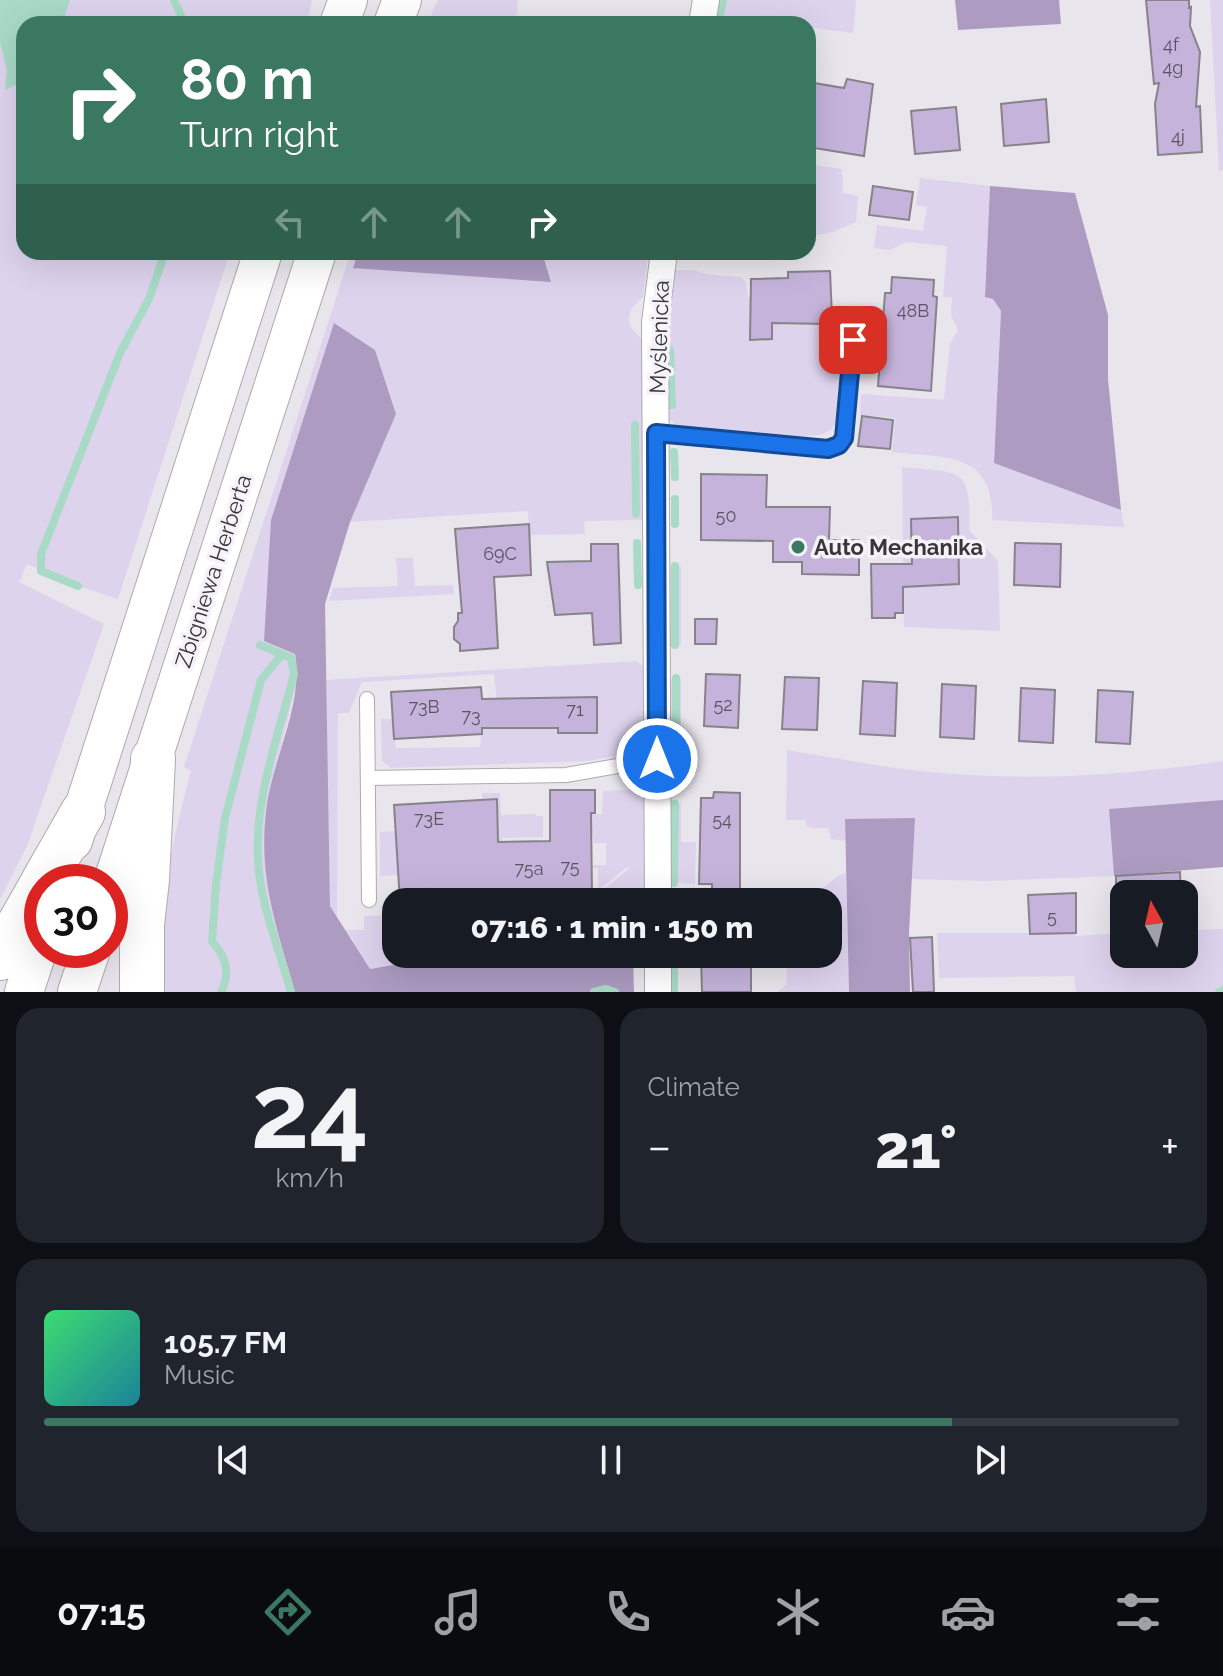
<!DOCTYPE html>
<html lang="en">
<head>
<meta charset="utf-8">
<style>
  :root { --surface:#171b24; --page:#20242c; --text:#f1f3f6; --muted:#9ea1a6; --line:#363941; --accent:#3b7862 }
  body { margin:0; font-family:Raleway,sans-serif; background:var(--page); color:var(--text); height:100vh; display:flex; flex-direction:column; font-size:30px; white-space:nowrap }
  * { box-sizing:border-box; margin:0 }
  p { font-size:26px; color:var(--muted) }
  .icon { flex:none; width:44px; height:44px; fill:none; stroke:currentColor; stroke-width:2; stroke-linecap:round; stroke-linejoin:round }
  .map { position:relative; height:992px; overflow:hidden }
  .sheet { display:flex; flex-direction:column; gap:16px; padding:16px; background:#0d0f14; flex:1 }
  .sheet>* { flex:none }
  .top-card { position:absolute; left:16px; top:16px; width:800px; height:244px; border-radius:24px; box-shadow:0 8px 32px #0002; background:#3b7862; color:#fff; overflow:hidden }
  .needle { width:52px; rotate:352deg }
  .tools { position:absolute; left:1110px; top:880px; display:grid; gap:16px }
  .tools a { display:grid; place-items:center; width:88px; height:88px; border-radius:16px; background:var(--surface); box-shadow:0 8px 32px #0002; font-size:40px }
  .speed { position:absolute; left:24px; top:864px; display:flex; gap:16px; font-size:40px; font-weight:700; text-align:center }
  .speed>* { display:grid; place-content:center; width:104px; height:104px; border-radius:50%; background:var(--surface); box-shadow:0 8px 32px #0002; line-height:1 }
  .speed .limit { border:12px solid #d22; background:#fff; color:#111 }
  .pin { position:absolute; display:grid; place-items:center; width:68px; height:68px; color:#fff; margin:-34px; border-radius:16px; box-shadow:0 4px 12px #0006 }
  .me { position:absolute; width:88px; margin:-44px; rotate:0deg; stroke-linejoin:round; filter:drop-shadow(0 0 6px #0008) }
  .turn { display:flex; align-items:center; gap:28px; height:168px; padding:0 32px; font-size:36px }
  .turn .icon { width:104px; height:104px; stroke-width:2.5 }
  .turn b { display:block; font-size:56px; line-height:68px }
  .lanes { display:flex; align-items:center; height:76px; padding:0 32px; background:#0003; justify-content:center; gap:40px; direction:ltr }
  .lanes .off { opacity:.35 }
  .big { font-size:60px; font-weight:800; line-height:1.1 }
  .sheet .tile { flex:1; display:flex; flex-direction:column; justify-content:center; gap:12px; min-width:0; padding:0 28px; border-radius:24px; background:var(--page) }
  .sheet .dial { align-items:center; gap:0 }
  .dial b { font-size:104px; line-height:1 }
  .song { display:flex; align-items:center; gap:24px }
  .cover { width:96px; height:96px; border-radius:12px; background:linear-gradient(135deg,hsl(140 70% 55%),hsl(190 70% 35%)) }
  .played { height:8px; border-radius:4px; background:linear-gradient(90deg,var(--accent) 80%,var(--line) 80%) }
  .keys { display:flex; justify-content:space-around; direction:ltr }
  .heat { display:flex; justify-content:space-between; align-items:center; font-size:44px; direction:ltr }
  .sheet .tiles { flex:1; display:grid; gap:16px; grid-template-columns:1fr 1fr }
  .tile:last-child { grid-column:span 2 }
  .trip { position:absolute; left:382px; top:888px; width:460px; height:80px; border-radius:24px; background:var(--surface); box-shadow:0 8px 32px #0002; font-weight:800; line-height:80px; text-align:center }
  .menu { display:flex; height:128px; justify-content:space-around; align-items:center; background:#090b0e; color:var(--muted) }
  .menu .icon { width:56px; height:56px }
  .menu .on { color:var(--accent) }
  .menu b { font-size:36px; color:var(--text) }
  .map>svg:first-child { display:block }
  .green { fill:#ded3ed }
  .forest { fill:#ad9bc2 }
  .water { fill:#a8dac6 }
  .lines { fill:none; stroke-linecap:round; stroke-linejoin:round }
  .stream { stroke:#a8dac6; stroke-width:8 }
  .building { fill:#c5b3db; stroke:#868389; stroke-width:2 }
  .lane-casing { stroke:#adaab0; stroke-width:16 }
  .street-casing { stroke:#adaab0; stroke-width:28 }
  .secondary-casing { stroke:#adaab0; stroke-width:40 }
  .highway-casing { stroke:#adaab0; stroke-width:46 }
  .lane { stroke:#fff; stroke-width:14 }
  .street { stroke:#fff; stroke-width:26 }
  .secondary { stroke:#fff; stroke-width:38 }
  .highway { stroke:#fff; stroke-width:44 }
  .route-casing { stroke:#114b97; stroke-width:20 }
  .route { stroke:#1a73e8; stroke-width:14 }
  .poi-dot { fill:#3b7862; stroke:#f5f2fa; stroke-width:3 }
  .labels { text-anchor:middle; dominant-baseline:central; stroke-width:7; stroke-linejoin:round; paint-order:stroke }
  .number-label { font-size:18px; fill:#5b5562 }
  .street-label { font-size:22px; fill:#383639; stroke:#f5f2fa }
  .poi-label { font-size:22px; font-weight:bold; fill:#383639; stroke:#f5f2fa; text-anchor:start }
</style>
</head>
<body>
<div class="map">
<svg width="1223" height="992" viewBox="0 0 1223 992">
  <rect width="100%" height="100%" fill="#e8e5ec"/>
  <!-- green -->
  <path class="green" d="M 0,0 L 312,0 L 307,24 L 24,24 L 24,252 L 230,252 L 118,599 L 78,586 L 27,564 L 19,582 L 104,624 L 27,846 L 0,899 Z
    M 438,0 L 518,0 L 516,23 L 513,24 L 427,24 Z
    M 717,0 L 856,0 L 853,33 L 808,27 L 808,24 L 780,24 L 729,18 L 727,24 L 712,24 Z
    M 1210,0 L 1223,0 L 1223,170 L 1219,171 Z
    M 808,164 L 842,169 L 843,193 L 858,196 L 856,222 L 833,232 L 808,237 Z
    M 920,178 L 990,186 L 985,297 L 993,299 L 1001,311 L 994,463 L 1121,510 L 1124,527 L 992,520 C 995,451 944,458 892,452 L 895,418 L 860,415 L 861,394 L 944,400 L 950,344 L 958,330 L 951,315 L 952,297 L 943,297 L 947,246 L 906,242 L 890,250 L 874,248 L 877,225 L 923,231 L 927,207 L 916,205 Z
    M 351,252 L 358,252 L 353,267 L 551,281 L 542,252 L 648,252 L 643,297 C 626,310 623,324 641,338 L 643,353 L 642,520 L 584,521 L 585,534 L 529,535 L 528,511 L 350,522 L 396,414 L 375,350 L 334,324 L 264,641 L 295,654 L 299,675 L 268,800 L 271,906 L 295,992 L 166,992 C 154,918 172,843 191,771 L 184,767 Z
    M 671,268 C 680,273 687,268 696,271 C 711,276 725,276 741,277 L 746,282 L 748,297 L 831,300 L 832,311 L 841,314 L 846,323 L 837,420 L 831,430 L 820,435 L 779,438 L 678,426 L 667,418 L 665,368 Z
    M 902,467 C 960,473 972,465 969,530 L 998,561 L 1000,631 L 904,627 Z
    M 396,558 L 413,558 L 415,586 L 453,585 L 454,594 L 329,601 L 333,588 L 398,586 Z
    M 681,566 L 681,645 L 670,646 L 669,567 Z
    M 637,661 L 644,667 L 645,744 L 635,753 L 586,761 L 391,768 L 382,761 L 381,719 L 393,719 L 396,748 L 480,747 L 482,728 L 502,718 L 498,713 L 494,674 L 362,682 L 349,713 L 338,713 L 337,916 L 330,906 L 326,680 Z
    M 672,678 L 681,678 L 681,776 L 669,767 L 669,680 Z
    M 787,750 C 831,757 875,766 919,771 C 1021,782 1122,776 1223,761 L 1223,800 L 1109,809 L 1114,876 L 987,881 L 912,879 L 914,819 L 846,819 L 845,841 L 831,839 L 828,828 L 811,828 L 806,825 L 806,820 L 786,820 Z
    M 644,789 L 644,902 L 595,902 L 596,896 L 630,868 L 626,868 L 598,890 L 598,868 L 592,868 L 591,865 L 606,865 L 606,843 L 594,843 L 593,835 L 550,836 L 550,815 L 602,814 L 603,791 Z
    M 482,793 L 500,793 L 501,815 L 536,814 L 536,816 L 543,816 L 543,837 L 502,838 L 504,902 L 485,902 L 483,869 L 380,876 L 380,832 L 484,826 Z
    M 669,804 L 681,804 L 681,842 L 696,842 L 695,884 L 670,882 Z
    M 846,873 L 849,992 L 777,992 L 786,985 L 788,954 L 828,954 L 828,902 L 786,902 L 786,889 C 794,890 805,894 812,893 C 825,891 832,876 846,873 Z
    M 396,915 L 396,954 L 455,954 L 370,969 L 346,930 L 364,930 L 364,916 Z
    M 1223,929 L 1223,992 L 1076,992 L 1074,976 L 939,978 L 937,933 L 1075,933 L 1075,936 L 1124,933 L 1124,954 L 1184,954 L 1184,930 Z"/>
  <!-- forest -->
  <path class="forest" d="M 955,0 L 1059,0 L 1061,24 L 958,30 Z
    M 990,186 L 1075,193 L 1108,315 L 1108,379 L 1121,510 L 994,463 L 1001,311 L 993,299 L 985,297 Z
    M 358,252 L 542,252 L 551,282 L 353,268 Z
    M 334,323 L 375,350 L 396,414 L 350,522 L 325,604 L 330,906 L 370,969 L 455,954 L 633,954 L 634,992 L 295,992 C 276,924 257,877 267,804 C 274,757 304,701 295,654 L 264,641 L 271,520 Z
    M 1223,800 L 1223,867 L 1114,876 L 1109,809 Z
    M 915,818 L 909,933 L 910,992 L 849,992 L 845,819 Z"/>
  <!-- water -->
  <path class="water" d="M 0,0 L 70,0 L 62,24 L 24,24 L 24,81 L 5,90 L 7,71 L 0,42 Z"/>
  <g class="lines">
    <!-- stream -->
    <path class="stream" d="M 174,0 L 185,24
      M 718,24 L 723,0
      M 670,350 L 672,405
      M 635,425 L 636,514
      M 674,452 L 675,477
      M 675,499 L 675,524
      M 637,543 L 638,585
      M 675,566 L 675,645
      M 78,586 L 41,571 L 41,554 L 120,353 L 149,299 L 165,252
      M 260,645 L 291,658 L 294,674 C 278,737 251,807 259,873 C 264,913 280,953 291,992
      M 676,678 L 676,764
      M 674,883 L 675,804
      M 221,992 C 231,972 226,958 212,941 L 216,885 L 225,818 L 261,680 L 282,654
      M 594,992 L 606,989 L 615,992
      M 674,992 L 674,958
      M 1219,992 L 1223,990"/>
  </g>
  <!-- building -->
  <path class="building" d="M 1146,0 L 1189,0 L 1189,8 L 1191,7 L 1190,26 L 1200,52 L 1196,107 L 1200,106 L 1202,152 L 1158,155 L 1155,104 L 1159,83 L 1154,84 Z
    M 847,79 L 873,84 L 864,156 L 808,147 L 808,82 L 844,88 Z
    M 1046,99 L 1049,142 L 1004,146 L 1001,104 Z
    M 956,107 L 960,150 L 915,154 L 911,111 Z
    M 873,186 L 913,192 L 909,220 L 869,215 Z
    M 830,271 L 832,317 L 829,317 L 829,324 L 772,323 L 772,339 L 750,340 L 751,279 L 788,278 L 788,272 Z
    M 892,277 L 934,280 L 933,296 L 937,297 L 931,391 L 878,386 L 885,293 L 891,293 Z
    M 862,416 L 893,420 L 890,449 L 858,446 Z
    M 701,474 L 767,475 L 766,507 L 830,507 L 829,540 L 859,540 L 859,575 L 802,574 L 802,562 L 773,562 L 773,541 L 701,540 Z
    M 958,517 L 959,584 L 903,587 L 903,613 L 895,613 L 895,618 L 872,618 L 871,564 L 912,564 L 911,519 Z
    M 529,524 L 531,575 L 494,577 L 498,648 L 460,651 L 460,644 L 454,639 L 454,627 L 458,621 L 458,613 L 462,613 L 455,529 Z
    M 1015,543 L 1061,544 L 1060,587 L 1014,585 Z
    M 591,544 L 618,544 L 621,643 L 594,645 L 592,613 L 555,615 L 547,562 L 591,561 Z
    M 695,619 L 717,619 L 716,644 L 695,644 Z
    M 706,674 L 740,675 L 738,728 L 704,726 Z
    M 785,677 L 819,678 L 817,730 L 782,729 Z
    M 863,681 L 897,683 L 895,736 L 860,734 Z
    M 942,684 L 976,686 L 974,739 L 940,737 Z
    M 481,687 L 482,699 L 597,697 L 597,733 L 558,733 L 558,728 L 482,728 L 482,734 L 394,739 L 391,692 Z
    M 1021,688 L 1055,690 L 1053,743 L 1019,741 Z
    M 1098,690 L 1133,692 L 1130,744 L 1096,742 Z
    M 550,790 L 595,790 L 595,813 L 591,813 L 592,896 L 468,897 L 468,902 L 400,902 L 394,805 L 497,799 L 498,842 L 550,841 Z
    M 714,792 L 740,793 L 740,892 L 712,891 L 712,884 L 699,884 L 701,798 L 713,798 Z
    M 1180,872 L 1181,894 L 1116,894 L 1116,876 Z
    M 1076,893 L 1076,933 L 1030,934 L 1028,895 Z
    M 932,937 L 934,992 L 913,992 L 910,938 Z
    M 701,957 L 751,957 L 751,992 L 702,992 Z"/>
  <g class="lines">
    <!-- lane casing -->
    <g class="lane-casing">
      <path id="lane" d="M 656,433 L 828,449 L 839,445 L 844,438 L 856,314
        M 367,699 L 369,900
        M 368,778 L 566,775 L 657,759"/>
    </g>
    <!-- street casing -->
    <g class="street-casing">
      <path id="street" d="M 702,24 L 706,0
        M 658,902 L 655,323 L 664,252
        M 658,954 L 658,992"/>
    </g>
    <!-- secondary casing -->
    <g class="secondary-casing">
      <path id="secondary" d="M 339,24 L 348,0
        M 393,24 L 402,0
        M 73,841 L 263,252
        M 110,890 L 317,252
        M 24,992 L 42,937
        M 77,992 L 91,950"/>
    </g>
    <!-- highway casing -->
    <g class="highway-casing">
      <path id="highway" d="M 43,882 L 83,812
        M 0,958 L 42,884
        M 142,992 L 142,924 L 147,880 L 153,759"/>
    </g>
    <!-- lane -->
    <use href="#lane" class="lane"/>
    <!-- street -->
    <use href="#street" class="street"/>
    <!-- secondary -->
    <use href="#secondary" class="secondary"/>
    <!-- highway -->
    <use href="#highway" class="highway"/>
  </g>
  <g class="lines">
    <!-- route casing -->
    <g class="route-casing">
      <path id="route" d="M 657,759 L 656,433 L 828,449 L 839,445 L 844,438 L 853,340"/>
    </g>
    <!-- route -->
    <use href="#route" class="route"/>
  </g>
  <!-- markers -->
  <circle class="poi-dot" cx="798" cy="547" r="8"/>
  <g class="labels">
    <!-- number labels -->
    <g class="number-label">
      <text x="1171" y="44">4f</text>
      <text x="1173" y="67">4g</text>
      <text x="1178" y="136">4j</text>
      <text x="913" y="310">48B</text>
      <text x="726" y="515">50</text>
      <text x="500" y="553">69C</text>
      <text x="723" y="704">52</text>
      <text x="424" y="706">73B</text>
      <text x="575" y="709">71</text>
      <text x="471" y="715">73</text>
      <text x="429" y="818">73E</text>
      <text x="722" y="819">54</text>
      <text x="570" y="866">75</text>
      <text x="529" y="868">75a</text>
      <text x="1052" y="916">5</text>
    </g>
    <!-- street labels -->
    <g class="street-label">
      <text transform="translate(659 337) rotate(-88)">Myślenicka</text>
      <text transform="translate(213 571) rotate(-72)">Zbigniewa Herberta</text>
    </g>
    <!-- poi labels -->
    <g class="poi-label">
      <text x="814" y="547">Auto Mechanika</text>
    </g>
  </g>
</svg>
<div class="tools">
<a><svg class="needle" viewBox="-14 -14 28 28"><path d="M0-13l5 13h-10z" fill="#e53935"/><path d="M0 13l5-13h-10z" fill="#9ea1a6"/></svg></a>
</div>
<div class="speed"><div class="limit">30</div></div>
<div class="pin" style="left:853px;top:340px;background:#d93025"><svg class="icon" aria-label="arrive" viewBox="0 0 24 24"><path d="M6 21V4h12l-3 4 3 4H6"/></svg></div>
<svg class="me" style="left:657px;top:759px" viewBox="-20 -20 40 40"><circle r="17" fill="#1a73e8" stroke="#fff" stroke-width="3"/><path d="M0-11L8 9 0 5-8 9z" fill="#fff"/></svg>
<div class="trip">07:16 · 1 min · 150 m</div>
<div class="top-card">
<div class="turn"><svg class="icon" aria-label="right" viewBox="0 0 24 24"><path d="M7 20v-9h11M14 6l5 5-5 5"/></svg><div><b>80 m</b>Turn right</div></div>
<div class="lanes"><svg class="icon off" aria-label="left" viewBox="0 0 24 24"><path d="M17 20v-9H6M10 6l-5 5 5 5"/></svg><svg class="icon off" aria-label="ahead" viewBox="0 0 24 24"><path d="M12 20V5M6 11l6-6 6 6"/></svg><svg class="icon off" aria-label="ahead" viewBox="0 0 24 24"><path d="M12 20V5M6 11l6-6 6 6"/></svg><svg class="icon" aria-label="right" viewBox="0 0 24 24"><path d="M7 20v-9h11M14 6l5 5-5 5"/></svg></div>
</div>
</div>
<section class="sheet">
<div class="tiles">
<div class="tile dial"><b>24</b><p>km/h</p></div>
<div class="tile"><p>Climate</p>
<div class="heat"><a>−</a><b class="big">21°</b><a>+</a></div>
</div>
<div class="tile">
<div class="song"><i class="cover"></i><div><b>105.7 FM</b><p>Music</p></div></div>
<div class="played"></div>
<div class="keys"><svg class="icon" aria-label="previous" viewBox="0 0 24 24"><path d="M18 5L8 12l10 7zM5 5v14"/></svg><svg class="icon" aria-label="pause" viewBox="0 0 24 24"><path d="M8 5v14M16 5v14"/></svg><svg class="icon" aria-label="next" viewBox="0 0 24 24"><path d="M6 5l10 7-10 7zM19 5v14"/></svg></div>
</div>
</div>
</section>
<nav class="menu">
<b>07:15</b>
<svg class="icon on" aria-label="directions" viewBox="0 0 24 24"><path d="M12 3l9 9-9 9-9-9zM9 14v-3h6M13 9l2 2-2 2"/></svg>
<svg class="icon" aria-label="music" viewBox="0 0 24 24"><path d="M9 18V5l10-2v13"/><circle cx="6" cy="18" r="3"/><circle cx="16" cy="16" r="3"/></svg>
<svg class="icon" aria-label="phone" viewBox="0 0 24 24"><path d="M5 4h4l2 5-3 2q2 4 5 5l2-3 5 2v4C11 20 4 13 5 4z"/></svg>
<svg class="icon" aria-label="climate" viewBox="0 0 24 24"><path d="M12 3v18M4 7l16 10M4 17L20 7"/></svg>
<svg class="icon" aria-label="car" viewBox="0 0 24 24"><path d="M5 17H2v-5l4-1 3-4h7l3 4 3 1v5h-3M9 17h6M6 11h13"/><circle cx="7" cy="17" r="2"/><circle cx="17" cy="17" r="2"/></svg>
<svg class="icon" aria-label="filters" viewBox="0 0 24 24"><path d="M4 7h16M4 17h16"/><circle cx="9" cy="7" r="2"/><circle cx="15" cy="17" r="2"/></svg>
</nav>
</body>
</html>
